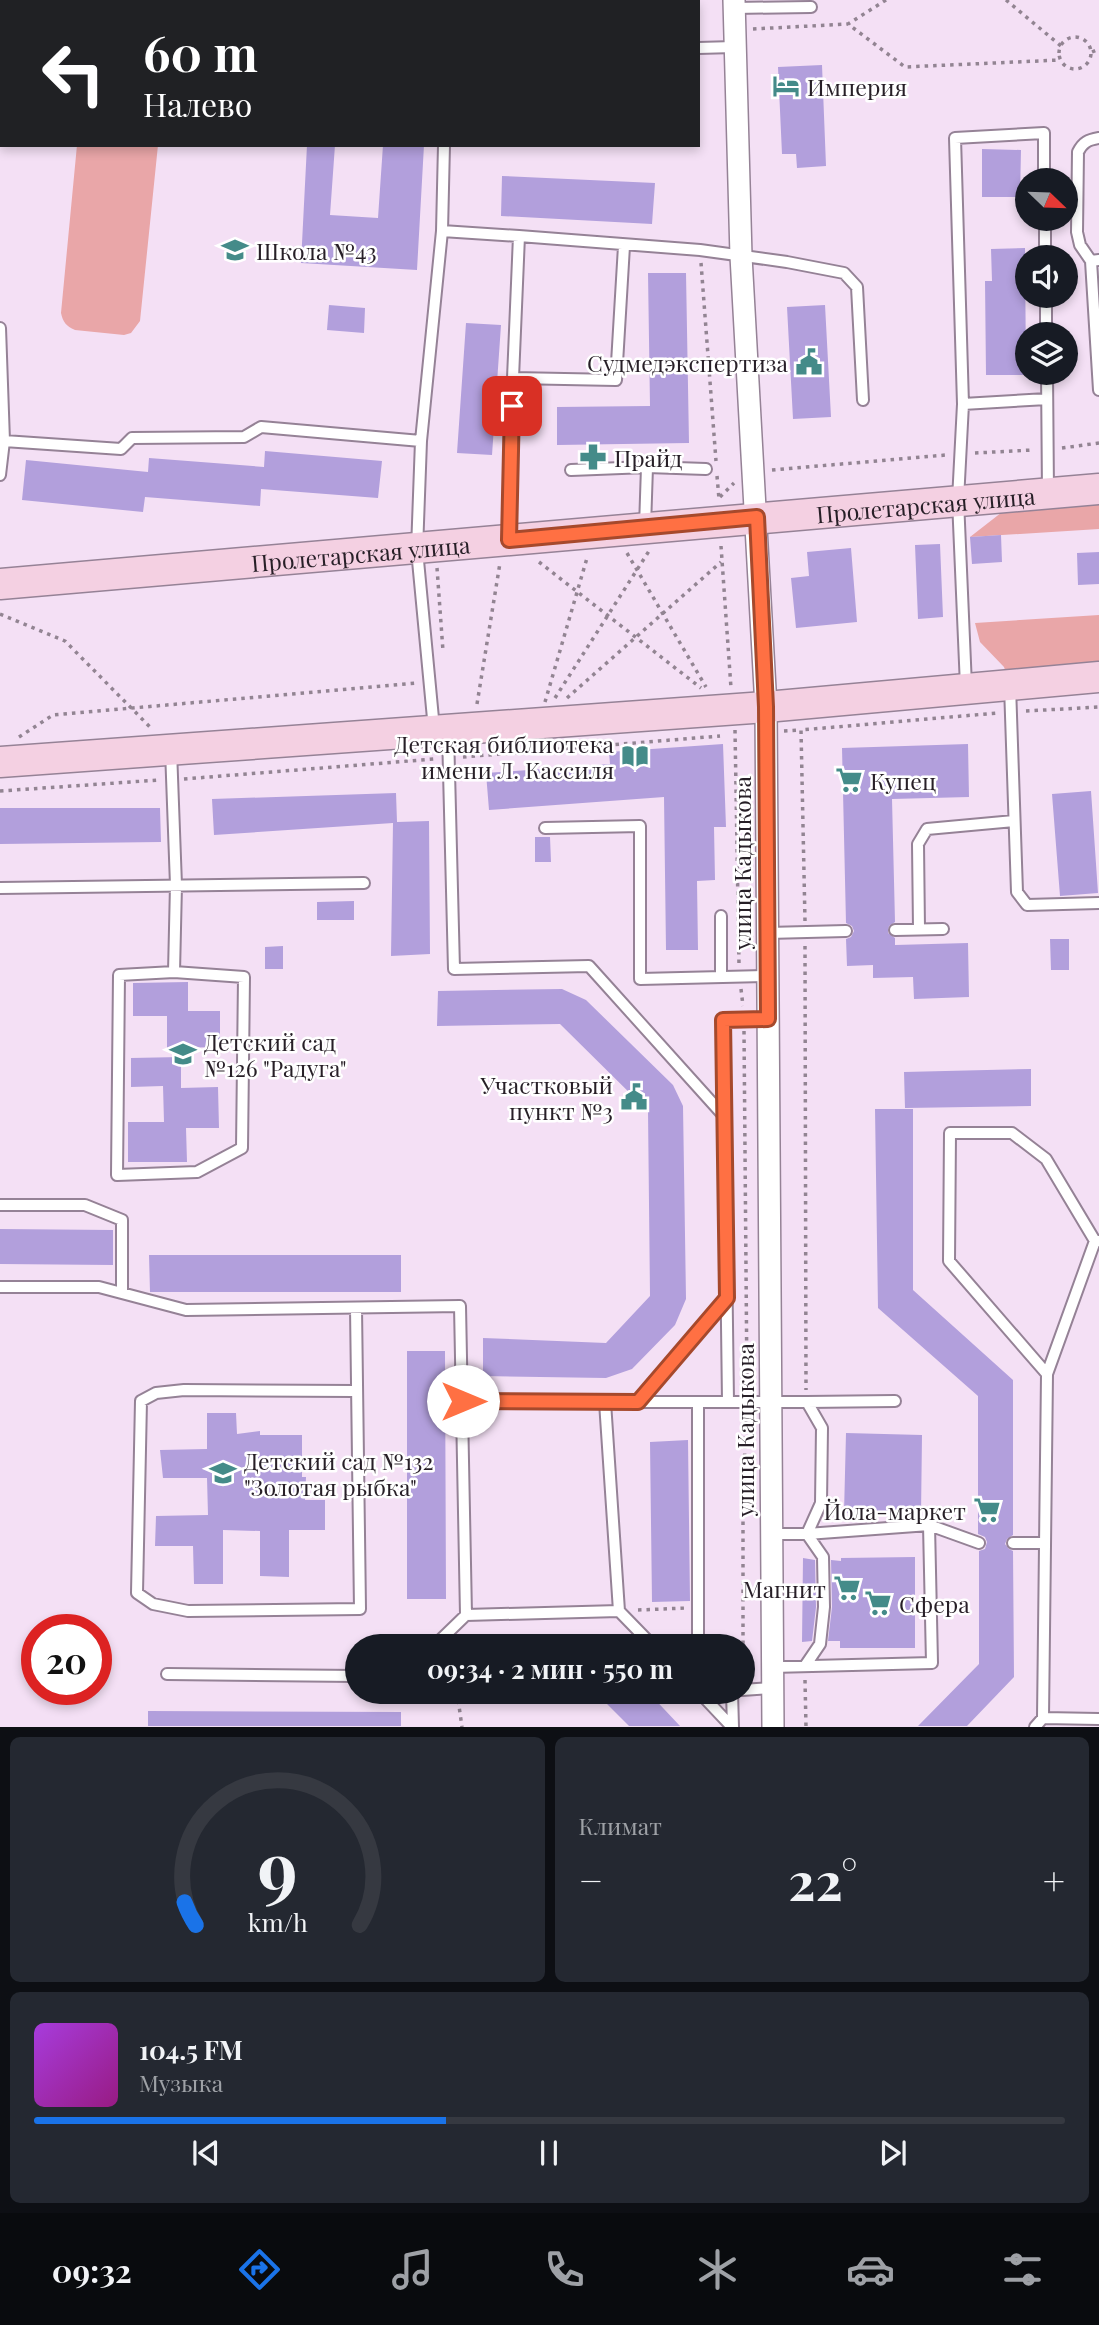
<!DOCTYPE html>
<html lang="ru">
<head>
<meta charset="utf-8">
<style>
  :root { --surface:#171b24; --page:#242831; --text:#f1f3f6; --muted:#9ea1a6; --line:#363941; --accent:#1a73e8 }
  body { margin:0; font-family:"Playfair Display",serif; background:var(--page); color:var(--text); height:100vh; display:flex; flex-direction:column; font-size:26px; white-space:nowrap }
  * { box-sizing:border-box; margin:0 }
  p { font-size:23px; color:var(--muted) }
  .icon { flex:none; width:38px; height:38px; fill:none; stroke:currentColor; stroke-width:2; stroke-linecap:round; stroke-linejoin:round }
  .map { position:relative; height:1727px; overflow:hidden }
  .sheet { display:flex; flex-direction:column; gap:10px; padding:10px; background:#0d0f14; flex:1 }
  .sheet>* { flex:none }
  .guide { position:absolute; left:0px; top:0px; width:700px; height:147px; box-shadow:0 4px 10px #0003; background:#202124; color:#fff; overflow:hidden }
  .needle { width:46px; rotate:113deg }
  .buttons { position:absolute; left:1015px; top:168px; display:grid; gap:14px }
  .buttons a { display:grid; place-items:center; width:63px; height:63px; border-radius:50%; background:var(--surface); box-shadow:0 4px 10px #0003; font-size:35px }
  .speed { position:absolute; left:21px; top:1614px; display:flex; gap:14px; font-size:35px; font-weight:700; text-align:center }
  .speed>* { display:grid; place-content:center; width:91px; height:91px; border-radius:50%; background:var(--surface); box-shadow:0 4px 10px #0003; line-height:1 }
  .speed .limit { border:10px solid #d22; background:#fff; color:#111 }
  .pin { position:absolute; display:grid; place-items:center; width:60px; height:60px; color:#fff; margin:-30px; border-radius:14px; box-shadow:0 4px 10px #0006 }
  .me { position:absolute; width:77px; margin:-38px; rotate:90deg; stroke-linejoin:round; filter:drop-shadow(0 0 5px #0008) }
  .turn { display:flex; align-items:center; gap:24px; height:147px; padding:0 28px; font-size:32px }
  .turn .icon { width:91px; height:91px; stroke-width:2.5 }
  .turn b { display:block; font-size:49px; line-height:60px }
  .big { font-size:52px; font-weight:700; line-height:1.1 }
  .sheet .card { flex:1; display:flex; flex-direction:column; justify-content:center; gap:10px; min-width:0; padding:0 24px; border-radius:10px; background:var(--page) }
  .sheet .dial { align-items:center; gap:0 }
  .dial svg { height:182px; overflow:visible; fill:none; stroke:var(--line); stroke-width:7; stroke-linecap:round; text-anchor:middle }
  .dial text { fill:var(--text); stroke:none }
  .song { display:flex; align-items:center; gap:21px }
  .cover { width:84px; height:84px; border-radius:10px; background:linear-gradient(135deg,hsl(280 70% 55%),hsl(310 70% 35%)) }
  .played { height:7px; border-radius:4px; background:linear-gradient(90deg,var(--accent) 40%,var(--line) 40%) }
  .keys { display:flex; justify-content:space-around; direction:ltr }
  .heat { display:flex; justify-content:space-between; align-items:center; font-size:38px; direction:ltr }
  .sheet .tiles { flex:1; display:grid; gap:10px; grid-template-columns:1fr 1fr }
  .card:last-child { grid-column:span 2 }
  .trip { position:absolute; left:345px; top:1634px; width:410px; height:70px; border-radius:35px; background:var(--surface); box-shadow:0 4px 10px #0003; font-weight:700; line-height:70px; text-align:center }
  .dock { display:flex; height:112px; justify-content:space-around; align-items:center; background:#090b0e; color:var(--muted) }
  .dock .icon { width:49px; height:49px }
  .dock .on { color:var(--accent) }
  .dock b { font-size:32px; color:var(--text) }
  .map>svg:first-child { display:block }
  .green { fill:#e9a6a8 }
  .building { fill:#b29fdc }
  .lines { fill:none; stroke-linecap:round; stroke-linejoin:round }
  .lane-casing { stroke:#958296; stroke-width:14 }
  .street-casing { stroke:#958296; stroke-width:24 }
  .secondary-casing { stroke:#958296; stroke-width:33 }
  .path { stroke:#928492; stroke-width:3.5; stroke-dasharray:3.5 5; stroke-linecap:butt }
  .lane { stroke:#fff; stroke-width:10 }
  .street { stroke:#fff; stroke-width:21 }
  .secondary { stroke:#f4d0e2; stroke-width:30 }
  .route-casing { stroke:#a6492c; stroke-width:18 }
  .route { stroke:#ff7043; stroke-width:12 }
  .labels { text-anchor:middle; dominant-baseline:central; stroke-width:5; stroke-linejoin:round; paint-order:stroke }
  .poi-label { font-size:23px; fill:#271f27; stroke:#fff; text-anchor:start }
  .street-label { font-size:23px; fill:#271f27; stroke:#fff }
</style>
</head>
<body>
<div class="map">
<svg width="1099" height="1727" viewBox="0 0 1099 1727">
  <rect width="100%" height="100%" fill="#f4e0f5"/>
  <!-- green -->
  <path class="green" d="M 77,145 L 158,145 L 140,321 L 131,333 L 124,335 L 75,330 C 66,326 63,322 61,313 Z
    M 1099,489 L 1099,529 L 970,537 L 1024,495 Z
    M 1099,615 L 1099,677 L 1010,685 L 1004,667 L 980,642 L 975,623 Z"/>
  <!-- building -->
  <path class="building" d="M 822,65 L 826,166 L 797,168 L 796,154 L 782,154 L 778,67 Z
    M 307,145 L 335,145 L 330,215 L 378,218 L 383,145 L 424,145 L 417,270 L 301,263 Z
    M 982,149 L 1021,150 L 1020,197 L 982,197 Z
    M 502,176 L 655,183 L 652,224 L 501,216 Z
    M 1025,248 L 1026,375 L 986,375 L 985,281 L 992,281 L 991,249 Z
    M 648,273 L 686,273 L 689,443 L 557,445 L 557,407 L 650,406 Z
    M 329,305 L 365,308 L 364,333 L 327,330 Z
    M 825,305 L 831,417 L 793,419 L 787,307 Z
    M 466,323 L 501,325 L 492,455 L 457,453 Z
    M 265,451 L 382,461 L 378,498 L 261,489 L 260,506 L 145,497 L 143,512 L 22,500 L 26,460 L 148,472 L 149,458 L 264,467 Z
    M 1001,535 L 1002,562 L 972,564 L 970,537 Z
    M 940,544 L 943,617 L 918,619 L 915,545 Z
    M 851,548 L 857,622 L 796,628 L 791,578 L 809,576 L 807,552 Z
    M 1099,552 L 1099,584 L 1078,585 L 1077,553 Z
    M 723,744 L 726,827 L 714,827 L 715,880 L 697,881 L 698,950 L 666,950 L 664,797 L 489,810 L 486,773 L 610,764 L 609,752 Z
    M 968,744 L 969,797 L 892,799 L 895,922 L 889,926 L 888,933 L 895,938 L 895,945 L 968,943 L 969,997 L 914,999 L 913,977 L 873,978 L 873,965 L 847,966 L 846,939 L 851,937 L 854,931 L 852,926 L 846,923 L 842,748 Z
    M 1091,791 L 1098,893 L 1060,896 L 1052,794 Z
    M 396,793 L 397,822 L 429,821 L 430,954 L 391,956 L 393,823 L 214,835 L 212,799 Z
    M 0,808 L 160,808 L 161,842 L 0,844 Z
    M 535,837 L 550,837 L 551,862 L 535,862 Z
    M 354,901 L 354,920 L 317,920 L 317,902 Z
    M 1050,939 L 1069,939 L 1069,970 L 1051,970 Z
    M 283,946 L 283,969 L 265,969 L 265,947 Z
    M 188,982 L 188,1011 L 220,1011 L 220,1047 L 167,1048 L 167,1016 L 133,1016 L 133,983 Z
    M 562,989 L 586,1000 L 673,1085 L 683,1106 L 686,1299 L 675,1325 L 632,1369 L 606,1378 L 483,1376 L 483,1338 L 606,1343 L 650,1296 L 648,1111 L 560,1024 L 437,1026 L 438,991 Z
    M 181,1057 L 181,1088 L 218,1087 L 219,1128 L 186,1128 L 187,1162 L 128,1162 L 128,1122 L 164,1122 L 163,1086 L 131,1087 L 131,1058 Z
    M 1031,1069 L 1031,1106 L 905,1108 L 904,1072 Z
    M 875,1109 L 913,1109 L 913,1290 L 1013,1380 L 1013,1535 L 1007,1539 L 1005,1544 L 1009,1549 L 1013,1551 L 1014,1677 L 967,1726 L 918,1726 L 979,1664 L 979,1551 L 985,1549 L 987,1542 L 985,1537 L 978,1534 L 978,1396 L 878,1308 Z
    M 0,1229 L 113,1230 L 113,1265 L 0,1264 Z
    M 149,1255 L 401,1255 L 401,1292 L 150,1292 Z
    M 407,1351 L 445,1351 L 446,1599 L 407,1599 Z
    M 207,1413 L 236,1413 L 237,1434 L 260,1431 L 260,1435 L 302,1435 L 302,1477 L 306,1477 L 305,1500 L 325,1500 L 325,1530 L 289,1530 L 289,1577 L 260,1576 L 260,1531 L 223,1530 L 223,1584 L 194,1584 L 193,1546 L 155,1546 L 156,1516 L 208,1515 L 207,1478 L 163,1478 L 160,1450 L 207,1449 Z
    M 846,1433 L 922,1435 L 921,1515 L 844,1513 Z
    M 688,1440 L 690,1601 L 652,1602 L 650,1442 Z
    M 915,1557 L 915,1648 L 840,1648 L 840,1641 L 828,1641 L 832,1607 L 831,1560 L 841,1561 L 841,1558 Z
    M 803,1558 L 815,1560 L 816,1607 L 812,1641 L 802,1642 Z
    M 595,1692 L 648,1692 L 680,1726 L 629,1726 Z
    M 148,1711 L 401,1712 L 401,1726 L 148,1726 Z"/>
  <g class="lines">
    <!-- lane casing -->
    <g class="lane-casing">
      <path id="lane" d="M 182,2 L 182,0
        M 479,2 L 480,0
        M 601,2 L 601,0
        M 734,8 L 811,7
        M 698,48 L 734,47
        M 1099,138 C 1088,140 1083,142 1078,152 L 1077,232 L 1080,245 L 1091,261 L 1099,260
        M 1045,219 L 1045,257
        M 442,231 L 519,236 L 513,378 L 616,380 L 624,246
        M 519,236 L 700,250 L 787,262 L 844,273 L 857,287 L 863,400
        M 1091,261 L 1099,390
        M 1046,296 L 1046,334
        M 0,328 L 4,441 L 121,449 L 132,438 L 244,437 L 261,427 L 421,441
        M 1047,373 L 1048,492
        M 963,404 L 1047,399
        M 571,470 L 647,467 L 706,469
        M 0,475 L 4,441
        M 645,527 L 647,467
        M 509,540 L 513,378
        M 966,686 L 958,500 L 963,404 L 955,138 L 1044,133 L 1044,180
        M 1010,686 L 1017,892 L 1027,905 L 1099,903
        M 434,729 L 417,550 L 421,441 L 442,231 L 444,145
        M 448,732 L 454,969 L 589,966 L 724,1116
        M 171,750 L 176,885 L 174,972
        M 545,828 L 640,826 L 640,979 L 768,976
        M 0,888 L 364,883
        M 919,929 L 918,844 L 927,829 L 1014,821
        M 895,930 L 943,929
        M 768,933 L 846,931
        M 174,972 L 244,977 L 242,1148 L 197,1172 L 117,1175 L 119,975 Z
        M 721,977 L 721,916
        M 0,1205 L 85,1205 L 122,1220 L 122,1293
        M 0,1287 L 99,1287 L 186,1310 L 460,1306 L 466,1615
        M 1047,1374 L 1095,1241
        M 355,1391 L 184,1390 L 156,1393 L 141,1401 L 137,1593 L 153,1604 L 188,1611 L 360,1609 L 356,1308
        M 728,1401 L 723,1020 L 768,1019
        M 605,1402 L 638,1402 L 727,1298
        M 638,1402 L 807,1402 L 822,1428 L 821,1503 L 807,1534 L 823,1557 L 824,1607 L 820,1644 L 805,1666
        M 698,1402 L 698,1647
        M 807,1402 L 895,1401
        M 771,1534 L 807,1534 L 929,1525 L 979,1543
        M 1013,1543 L 1045,1543
        M 619,1611 L 654,1647
        M 433,1647 L 466,1615 L 619,1611 L 605,1402 L 463,1401
        M 772,1667 L 932,1663 L 929,1525
        M 167,1674 L 357,1676
        M 742,1690 L 772,1688
        M 699,1692 L 732,1727
        M 732,1692 L 733,1727
        M 1043,1718 L 1099,1719
        M 1035,1727 L 1043,1718 L 1047,1374 L 949,1261 L 950,1133 L 1012,1133 L 1046,1159 L 1095,1241 L 1099,1241"/>
    </g>
    <!-- street casing -->
    <g class="street-casing">
      <path id="street" d="M 734,0 L 741,256 L 766,707 L 773,1727"/>
    </g>
    <!-- secondary casing -->
    <g class="secondary-casing">
      <g id="secondary">
        <path id="s1" d="M 0,584 L 1099,489"/>
        <path d="M 0,762 L 766,707 L 1099,677"/>
      </g>
    </g>
    <!-- path -->
    <path class="path" d="M 76,0 L 77,2
      M 886,0 L 848,24 L 905,67 L 1060,60
      M 1006,0 L 1061,46
      M 0,13 L 2,13
      M 753,29 L 848,24
      M1059 53a16 16 0 1 1 32 0a16 16 0 1 1-32 0Z
      M 1092,52 L 1099,49
      M 701,263 L 716,461
      M 1062,448 L 1099,443
      M 975,453 L 1033,450
      M 772,470 L 946,455
      M 717,476 L 719,499
      M 720,497 L 734,483
      M 721,546 L 731,688
      M 627,553 L 706,687
      M 539,562 L 701,688
      M 437,568 L 443,651
      M 0,614 L 65,641 L 150,727
      M 555,698 L 649,551
      M 567,698 L 721,562
      M 545,702 L 587,558
      M 477,704 L 500,563
      M 1026,711 L 1099,707
      M 735,730 L 739,964
      M 784,731 L 801,730
      M 19,737 L 53,715 L 417,683
      M 463,757 L 720,736
      M 184,779 L 434,759
      M 0,791 L 159,780
      M 805,921 L 801,730 L 997,713
      M 805,946 L 806,1390
      M 741,989 L 743,1006
      M 744,1031 L 747,1387
      M 638,1610 L 687,1608
      M 743,1678 L 743,1503 L 746,1416
      M 805,1680 L 806,1727
      M 457,1692 L 462,1727"/>
    <!-- lane -->
    <use href="#lane" class="lane"/>
    <!-- street -->
    <use href="#street" class="street"/>
    <!-- secondary -->
    <use href="#secondary" class="secondary"/>
  </g>
  <g class="lines">
    <!-- route casing -->
    <g class="route-casing">
      <path id="route" d="M 463,1401 L 638,1402 L 727,1298 L 723,1020 L 768,1019 L 766,707 L 757,517 L 509,540 L 512,406"/>
    </g>
    <!-- route -->
    <use href="#route" class="route"/>
  </g>
  <!-- icons -->
  <defs>
    <g id="hotel-bare" transform="scale(2.1)"><path d="M-6-4.5h1.5V1H6V5H4.5V3h-9V5H-6ZM-4 0a1.8 1.8 0 1 1 3.6 0ZM.5 0V-2.5h3Q6-2.5 6 0Z" fill="#448b89" stroke="#fff" stroke-width="2.5" paint-order="stroke"/></g>
    <g id="school-bare" transform="scale(2.1)"><path d="M0-5L7-2L0 1L-7-2ZM-4 1L0 2.5L4 1V4Q0 6-4 4Z" fill="#448b89" stroke="#fff" stroke-width="2.5" paint-order="stroke"/></g>
    <g id="civic-bare" transform="scale(2.1)"><path d="M-.6-6.5H3V-4.5H.6V-3L4-1V1h2V6H-6V1h2V-1L-.6-3ZM-1.2 2.5V6h2.4V2.5Z" fill="#448b89" stroke="#fff" stroke-width="2.5" paint-order="stroke"/></g>
    <g id="pharmacy-bare" transform="scale(2.1)"><path d="M-2-6h4v4h4v4h-4v4h-4v-4h-4v-4h4Z" fill="#448b89" stroke="#fff" stroke-width="2.5" paint-order="stroke"/></g>
    <g id="library-bare" transform="scale(2.1)"><path d="M-6-4Q-3-5.5-.7-3.5V5Q-3 3-6 4ZM6-4Q3-5.5 .7-3.5V5Q3 3 6 4Z" fill="#448b89" stroke="#fff" stroke-width="2.5" paint-order="stroke"/></g>
    <g id="supermarket-bare" transform="scale(2.1)"><path d="M-6-5.5h2.5l.6 2H6L4.5 2H-2.5L-4.4-4H-6ZM-1.5 3.2a1.3 1.3 0 1 0 .1 0ZM3 3.2a1.3 1.3 0 1 0 .1 0Z" fill="#448b89" stroke="#fff" stroke-width="2.5" paint-order="stroke"/></g>
  </defs>
  <g fill-rule="evenodd">
    <use href="#hotel-bare" x="786" y="86"/>
    <use href="#school-bare" x="235" y="250"/>
    <use href="#civic-bare" x="809" y="362"/>
    <use href="#pharmacy-bare" x="593" y="457"/>
    <use href="#library-bare" x="635" y="756"/>
    <use href="#supermarket-bare" x="849" y="780"/>
    <use href="#school-bare" x="183" y="1054"/>
    <use href="#civic-bare" x="634" y="1097"/>
    <use href="#school-bare" x="223" y="1473"/>
    <use href="#supermarket-bare" x="987" y="1510"/>
    <use href="#supermarket-bare" x="847" y="1588"/>
    <use href="#supermarket-bare" x="878" y="1603"/>
  </g>
  <g class="labels">
    <!-- poi labels -->
    <g class="poi-label">
      <text x="807" y="86">Империя</text>
      <text x="256" y="250">Школа №43</text>
      <text x="788" y="362" text-anchor="end">Судмедэкспертиза</text>
      <text x="614" y="457">Прайд</text>
      <text x="614" y="743" text-anchor="end">Детская библиотека<tspan x="614" dy="26">имени Л. Кассиля</tspan></text>
      <text x="870" y="780">Купец</text>
      <text x="204" y="1041">Детский сад<tspan x="204" dy="26">№126 "Радуга"</tspan></text>
      <text x="613" y="1084" text-anchor="end">Участковый<tspan x="613" dy="26">пункт №3</tspan></text>
      <text x="244" y="1460">Детский сад №132<tspan x="244" dy="26">"Золотая рыбка"</tspan></text>
      <text x="966" y="1510" text-anchor="end">Йола-маркет</text>
      <text x="826" y="1588" text-anchor="end">Магнит</text>
      <text x="899" y="1603">Сфера</text>
    </g>
    <!-- street labels -->
    <g class="street-label">
      <text stroke="none"><textPath href="#s1" startOffset="929">Пролетарская улица</textPath></text>
      <text stroke="none"><textPath href="#s1" startOffset="362">Пролетарская улица</textPath></text>
      <text transform="translate(741 863) rotate(-90)">улица Кадыкова</text>
      <text transform="translate(744 1430) rotate(-90)">улица Кадыкова</text>
    </g>
  </g>
</svg>
<div class="buttons">
<a><svg class="needle" viewBox="-14 -14 28 28"><path d="M0-13l5 13h-10z" fill="#e53935"/><path d="M0 13l5-13h-10z" fill="#9ea1a6"/></svg></a>
<a><svg class="icon" aria-label="sound" viewBox="0 0 24 24"><path d="M4 9h4l5-4v14l-5-4H4zM17 9q2 3 0 6"/></svg></a>
<a><svg class="icon" aria-label="layers" viewBox="0 0 24 24"><path d="M12 4l9 5-9 5-9-5zM3 14l9 5 9-5"/></svg></a>
</div>
<div class="speed"><div class="limit">20</div></div>
<div class="pin" style="left:512px;top:406px;background:#d93025"><svg class="icon" aria-label="arrive" viewBox="0 0 24 24"><path d="M6 21V4h12l-3 4 3 4H6"/></svg></div>
<svg class="me" style="left:463px;top:1401px" viewBox="-20 -20 40 40"><circle r="19" fill="#fff"/><path d="M0-13L10 11 0 6-10 11z" fill="#ff7043"/></svg>
<div class="trip">09:34 · 2 мин · 550 m</div>
<div class="guide">
<div class="turn"><svg class="icon" aria-label="left" viewBox="0 0 24 24"><path d="M17 20v-9H6M10 6l-5 5 5 5"/></svg><div><b>60 m</b>Налево</div></div>
</div>
</div>
<section class="sheet">
<div class="tiles">
<div class="card dial"><svg viewBox="0 0 100 80">
<path d="M14 69A42 42 0 1 1 86 69"/>
<path d="M14 69A42 42 0 0 1 9 59" stroke="#1a73e8"/>
<text x="50" y="56" font-size="32" font-weight="700">9</text>
<text x="50" y="72" font-size="11">km/h</text>
</svg></div>
<div class="card"><p>Климат</p>
<div class="heat"><a>−</a><b class="big">22°</b><a>+</a></div>
</div>
<div class="card">
<div class="song"><i class="cover"></i><div><b>104.5 FM</b><p>Музыка</p></div></div>
<div class="played"></div>
<div class="keys"><svg class="icon" aria-label="previous" viewBox="0 0 24 24"><path d="M18 5L8 12l10 7zM5 5v14"/></svg><svg class="icon" aria-label="pause" viewBox="0 0 24 24"><path d="M8 5v14M16 5v14"/></svg><svg class="icon" aria-label="next" viewBox="0 0 24 24"><path d="M6 5l10 7-10 7zM19 5v14"/></svg></div>
</div>
</div>
</section>
<nav class="dock">
<b>09:32</b>
<svg class="icon on" aria-label="directions" viewBox="0 0 24 24"><path d="M12 3l9 9-9 9-9-9zM9 14v-3h6M13 9l2 2-2 2"/></svg>
<svg class="icon" aria-label="music" viewBox="0 0 24 24"><path d="M9 18V5l10-2v13"/><circle cx="6" cy="18" r="3"/><circle cx="16" cy="16" r="3"/></svg>
<svg class="icon" aria-label="phone" viewBox="0 0 24 24"><path d="M5 4h4l2 5-3 2q2 4 5 5l2-3 5 2v4C11 20 4 13 5 4z"/></svg>
<svg class="icon" aria-label="climate" viewBox="0 0 24 24"><path d="M12 3v18M4 7l16 10M4 17L20 7"/></svg>
<svg class="icon" aria-label="car" viewBox="0 0 24 24"><path d="M5 17H2v-5l4-1 3-4h7l3 4 3 1v5h-3M9 17h6M6 11h13"/><circle cx="7" cy="17" r="2"/><circle cx="17" cy="17" r="2"/></svg>
<svg class="icon" aria-label="filters" viewBox="0 0 24 24"><path d="M4 7h16M4 17h16"/><circle cx="9" cy="7" r="2"/><circle cx="15" cy="17" r="2"/></svg>
</nav>
</body>
</html>
